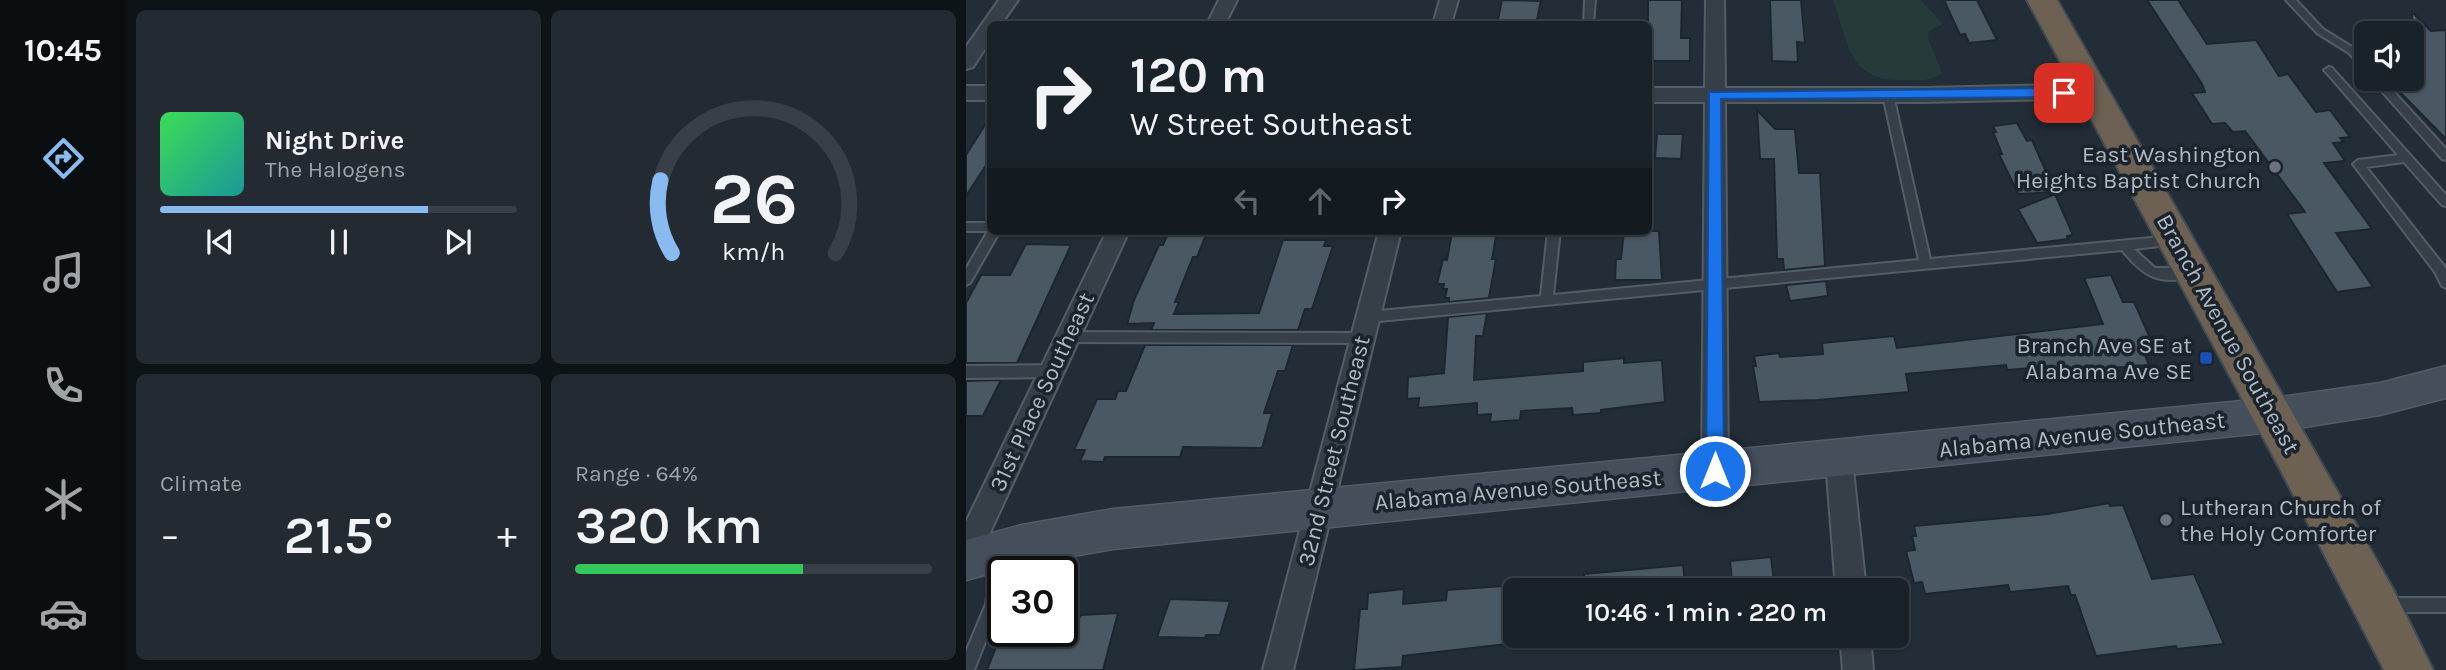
<!DOCTYPE html>
<html lang="en">
<head>
<meta charset="utf-8">
<style>
  :root { --surface:#1a2229; --page:#232a31; --text:#f1f3f6; --muted:#9fa4a8; --line:#383f46; --accent:#89bbf1 }
  body { margin:0; font-family:Karla,sans-serif; background:var(--page); color:var(--text); height:100vh; display:flex; flex-direction:column; font-size:26px; white-space:nowrap }
  * { box-sizing:border-box; margin:0 }
  p { font-size:23px; color:var(--muted) }
  .icon { flex:none; width:38px; height:38px; fill:none; stroke:currentColor; stroke-width:2; stroke-linecap:round; stroke-linejoin:round }
  .map { position:relative; flex:1; overflow:hidden }
  .side { display:flex; flex-direction:column; gap:10px; padding:10px; background:#0e1317; width:840px }
  .side>* { flex:none }
  .top-card { position:absolute; left:21px; top:21px; width:665px; height:214px; border-radius:10px; box-shadow:0 2px 5px #0004,0 0 0 2px var(--line); background:#1a2229; color:var(--text); overflow:hidden }
  .tools { position:absolute; left:1388px; top:21px; display:grid; gap:14px }
  .tools a { display:grid; place-items:center; width:70px; height:70px; border-radius:10px; background:var(--surface); box-shadow:0 2px 5px #0004,0 0 0 2px var(--line); font-size:35px }
  .speed { position:absolute; left:21px; top:556px; display:flex; gap:14px; font-size:35px; font-weight:700; text-align:center }
  .speed>* { display:grid; place-content:center; width:91px; height:91px; border-radius:50%; background:var(--surface); box-shadow:0 2px 5px #0004,0 0 0 2px var(--line); line-height:1 }
  .speed .limit { border:4px solid #111; border-radius:10px; background:#fff; color:#111 }
  .pin { position:absolute; display:grid; place-items:center; width:60px; height:60px; color:#fff; margin:-30px; border-radius:14px; box-shadow:0 4px 10px #0006 }
  .me { position:absolute; width:77px; margin:-38px; rotate:0deg; stroke-linejoin:round; filter:drop-shadow(0 0 5px #0008) }
  .turn { display:flex; align-items:center; gap:24px; height:147px; padding:0 28px; font-size:32px }
  .turn .icon { width:91px; height:91px; stroke-width:2.5 }
  .turn b { display:block; font-size:49px; line-height:60px }
  .lanes { display:flex; align-items:center; height:66px; padding:0 28px; background:#0003; justify-content:center; gap:35px; direction:ltr }
  .lanes .off { opacity:.35 }
  .big { font-size:52px; font-weight:600; line-height:1.1 }
  .side .widget { flex:1; display:flex; flex-direction:column; justify-content:center; gap:10px; min-width:0; padding:0 24px; border-radius:10px; background:var(--page) }
  .side .dial { align-items:center; gap:0 }
  .dial svg { height:182px; overflow:visible; fill:none; stroke:var(--line); stroke-width:7; stroke-linecap:round; text-anchor:middle }
  .dial text { fill:var(--text); stroke:none }
  .song { display:flex; align-items:center; gap:21px }
  .cover { width:84px; height:84px; border-radius:10px; background:linear-gradient(135deg,hsl(130 70% 55%),hsl(180 70% 35%)) }
  .played { height:7px; border-radius:4px; background:linear-gradient(90deg,var(--accent) 75%,var(--line) 75%) }
  .keys { display:flex; justify-content:space-around; direction:ltr }
  .heat { display:flex; justify-content:space-between; align-items:center; font-size:38px; direction:ltr }
  .charge { height:10px; border-radius:5px; background:linear-gradient(90deg,#34c759 64%,var(--line) 0) }
  .side .tiles { flex:1; display:grid; gap:10px; grid-template-columns:repeat(2,1fr) }
  .trip { position:absolute; left:537px; top:578px; width:406px; height:70px; border-radius:10px; background:var(--surface); box-shadow:0 2px 5px #0004,0 0 0 2px var(--line); font-weight:600; line-height:70px; text-align:center }
  main { display:flex; flex:1; min-height:0 }
  .menu { display:flex; flex-direction:column; width:126px; justify-content:space-around; align-items:center; background:#0a0e10; color:var(--muted) }
  .menu .icon { width:49px; height:49px }
  .menu .current { color:var(--accent) }
  .menu b { font-size:32px; color:var(--text) }
  .map>svg:first-child { display:block }
  .green { fill:#253a39 }
  .building { fill:#4a5863; stroke:#1d262f; stroke-width:2 }
  .lines { fill:none; stroke-linecap:round; stroke-linejoin:round }
  .lane-casing { stroke:#535d66; stroke-width:4 }
  .street-casing { stroke:#535d66; stroke-width:4 }
  .secondary-casing { stroke:#535d66; stroke-width:3 }
  .highway-casing { stroke:#404a53; stroke-width:4 }
  .lane { fill:#363f48; fill-rule:evenodd }
  .street { fill:#363f48; fill-rule:evenodd }
  .secondary { fill:#444f5b; fill-rule:evenodd }
  .highway { fill:#6d6153; fill-rule:evenodd }
  .route { fill:#1a73e8; stroke:#114b97; stroke-width:2 }
  .worship-dot { fill:#6b7280; stroke:#1b242c; stroke-width:2.5 }
  .transit-dot { fill:#1a4fb4; stroke:#1b242c; stroke-width:2.5 }
  .labels { text-anchor:middle; dominant-baseline:central; stroke-width:7; stroke-linejoin:round; paint-order:stroke }
  .poi-label { font-size:23px; fill:#b0bac4; stroke:#1b242c; text-anchor:end }
  .street-label { font-size:23px; fill:#b0bac4; stroke:#1b242c }
</style>
</head>
<body>
<main>
<nav class="menu">
<b>10:45</b>
<svg class="icon current" aria-label="directions" viewBox="0 0 24 24"><path d="M12 3l9 9-9 9-9-9zM9 14v-3h6M13 9l2 2-2 2"/></svg>
<svg class="icon" aria-label="music" viewBox="0 0 24 24"><path d="M9 18V5l10-2v13"/><circle cx="6" cy="18" r="3"/><circle cx="16" cy="16" r="3"/></svg>
<svg class="icon" aria-label="phone" viewBox="0 0 24 24"><path d="M5 4h4l2 5-3 2q2 4 5 5l2-3 5 2v4C11 20 4 13 5 4z"/></svg>
<svg class="icon" aria-label="climate" viewBox="0 0 24 24"><path d="M12 3v18M4 7l16 10M4 17L20 7"/></svg>
<svg class="icon" aria-label="car" viewBox="0 0 24 24"><path d="M5 17H2v-5l4-1 3-4h7l3 4 3 1v5h-3M9 17h6M6 11h13"/><circle cx="7" cy="17" r="2"/><circle cx="17" cy="17" r="2"/></svg>
</nav>
<section class="side">
<div class="tiles">
<div class="widget">
<div class="song"><i class="cover"></i><div><b>Night Drive</b><p>The Halogens</p></div></div>
<div class="played"></div>
<div class="keys"><svg class="icon" aria-label="previous" viewBox="0 0 24 24"><path d="M18 5L8 12l10 7zM5 5v14"/></svg><svg class="icon" aria-label="pause" viewBox="0 0 24 24"><path d="M8 5v14M16 5v14"/></svg><svg class="icon" aria-label="next" viewBox="0 0 24 24"><path d="M6 5l10 7-10 7zM19 5v14"/></svg></div>
</div>
<div class="widget dial"><svg viewBox="0 0 100 80">
<path d="M14 69A42 42 0 1 1 86 69"/>
<path d="M14 69A42 42 0 0 1 9 37" stroke="#89bbf1"/>
<text x="50" y="56" font-size="32" font-weight="700">26</text>
<text x="50" y="72" font-size="11">km/h</text>
</svg></div>
<div class="widget"><p>Climate</p>
<div class="heat"><a>−</a><b class="big">21.5°</b><a>+</a></div>
</div>
<div class="widget"><p>Range · 64%</p><b class="big">320 km</b><div class="charge"></div></div>
</div>
</section>
<div class="map">
<svg width="1480" height="670" viewBox="0 0 1480 670">
  <rect width="100%" height="100%" fill="#222d37"/>
  <!-- green -->
  <path class="green" d="M 867,0 L 955,0 L 977,24 L 963,31 L 962,38 L 976,73 C 966,82 953,80 940,80 C 882,83 883,44 867,0 Z"/>
  <!-- building -->
  <path class="building" d="M 536,0 L 575,1 L 570,24 L 531,24 Z
    M 682,0 L 716,0 L 715,38 L 724,38 L 724,61 L 682,61 Z
    M 804,0 L 835,0 L 839,43 L 831,42 L 832,62 L 806,61 Z
    M 978,0 L 1011,0 L 1031,40 L 1003,43 L 999,34 L 994,35 Z
    M 1181,0 L 1212,0 L 1241,44 L 1290,40 L 1313,76 L 1322,74 L 1350,112 L 1364,110 L 1384,137 L 1374,138 L 1378,142 L 1367,143 L 1379,161 L 1358,163 L 1406,229 L 1370,233 L 1407,287 L 1371,292 L 1321,214 L 1339,212 L 1279,131 L 1267,132 L 1259,123 L 1246,124 L 1226,93 L 1239,92 L 1236,84 Z
    M 1446,12 L 1465,31 L 1480,30 L 1480,139 L 1423,81 L 1446,79 Z
    M 791,110 L 809,129 L 829,129 L 833,173 L 854,173 L 859,266 L 818,270 L 817,259 L 811,259 L 808,159 L 794,159 Z
    M 24,117 L 24,159 L 0,196 L 0,155 Z
    M 1051,123 L 1061,141 L 1066,140 L 1089,192 L 1052,194 L 1033,154 L 1036,154 L 1027,132 L 1030,132 L 1027,126 Z
    M 691,134 L 717,134 L 715,159 L 689,158 Z
    M 1089,194 L 1107,235 L 1101,236 L 1102,239 L 1071,243 L 1052,209 Z
    M 203,231 L 234,232 L 233,235 L 240,235 L 231,257 L 227,257 L 209,302 L 213,302 L 208,314 L 293,313 L 317,240 L 360,240 L 358,246 L 367,246 L 346,309 L 339,309 L 332,330 L 185,330 L 188,323 L 161,324 L 168,300 L 193,245 L 197,245 Z
    M 491,231 L 531,231 L 526,259 L 530,259 L 523,298 L 483,302 L 483,298 L 479,298 L 481,289 L 477,289 L 478,284 L 471,284 L 477,259 L 481,260 L 486,232 Z
    M 658,231 L 693,231 L 696,280 L 649,280 L 650,259 L 655,259 Z
    M 60,244 L 105,245 L 51,363 L 0,363 L 0,303 L 15,275 L 44,275 Z
    M 1145,275 L 1157,302 L 1168,302 L 1189,349 L 1177,350 L 1183,365 L 1122,370 L 1124,375 L 1095,378 L 1088,366 L 1041,370 L 1040,365 L 940,374 L 943,392 L 852,400 L 793,402 L 787,366 L 790,366 L 788,356 L 813,353 L 814,357 L 857,354 L 856,343 L 928,336 L 931,348 L 1137,324 L 1118,278 Z
    M 860,281 L 862,296 L 824,301 L 820,285 Z
    M 521,313 L 517,336 L 510,336 L 508,380 L 617,371 L 617,362 L 658,358 L 658,363 L 696,360 L 699,402 L 635,410 L 635,413 L 607,415 L 606,408 L 555,411 L 554,420 L 524,422 L 525,414 L 511,415 L 511,403 L 452,408 L 453,398 L 441,399 L 442,377 L 478,373 L 482,317 Z
    M 179,345 L 327,345 L 319,371 L 312,371 L 298,413 L 306,413 L 296,448 L 217,447 L 214,457 L 139,457 L 137,462 L 114,461 L 119,450 L 108,450 L 131,399 L 149,399 L 152,391 L 160,391 Z
    M 35,380 L 17,416 L 0,416 L 0,381 Z
    M 1143,503 L 1144,506 L 1157,505 L 1186,579 L 1228,574 L 1258,644 L 1211,649 L 1210,646 L 1130,656 L 1109,595 L 1105,595 L 1102,586 L 1044,592 L 1042,585 L 959,594 L 956,582 L 948,583 L 940,551 L 949,550 L 946,536 L 950,536 L 948,526 L 1082,514 Z
    M 805,557 L 809,590 L 767,590 L 764,561 Z
    M 717,565 L 720,590 L 618,590 L 618,574 Z
    M 550,585 L 550,643 L 437,656 L 436,667 L 388,670 L 394,609 L 401,609 L 402,593 L 438,589 L 437,604 L 480,600 L 481,590 Z
    M 204,599 L 264,601 L 254,635 L 240,635 L 239,638 L 191,637 Z
    M 152,613 L 137,670 L 21,670 L 33,639 L 36,638 L 39,632 L 106,632 L 115,615 Z"/>
  <g class="lines">
    <!-- lane casing -->
    <g class="lane-casing">
      <path id="lane" d="M 619,0 L 629,0 L 627,24 L 618,24 Z
        M 1320,0 L 1330,0 L 1357,29 L 1389,49 L 1400,61 L 1400,70 L 1397,69 L 1383,53 L 1351,33 Z
        M 1363,67 L 1366,68 L 1480,195 L 1480,206 L 1476,205 L 1438,162 L 1400,167 L 1478,266 L 1480,269 L 1480,288 L 1476,286 L 1469,272 L 1387,164 L 1392,160 L 1432,155 L 1360,72 L 1358,70 Z
        M 1405,79 L 1416,79 L 1480,149 L 1480,160 L 1476,159 Z
        M 922,91 L 927,95 L 964,259 L 1206,236 L 1210,238 L 1212,241 L 1210,244 L 1168,249 L 1189,268 L 1224,268 L 1228,270 L 1230,273 L 1228,276 C 1193,286 1178,277 1156,250 L 402,322 L 398,321 L 396,317 L 398,313 L 402,312 L 575,296 L 582,231 L 594,231 L 587,295 L 953,260 L 917,95 Z
        M 0,223 L 24,223 L 24,231 L 34,231 L 4,283 L 0,285 L 0,269 L 22,231 L 0,231 Z
        M 102,332 L 397,333 L 401,334 L 403,338 L 401,342 L 397,343 L 102,342 L 98,341 L 96,337 L 98,333 Z
        M 86,365 L 90,367 L 92,371 L 90,375 L 86,377 L 0,378 L 0,366 Z
        M 34,550 L 39,552 L 41,557 L 39,572 L 37,572 L 34,604 L 8,670 L 0,670 L 0,652 L 20,604 L 27,557 L 29,552 Z
        M 1421,598 L 1480,598 L 1480,612 L 1421,612 L 1416,610 L 1414,605 L 1416,600 Z"/>
    </g>
    <!-- street casing -->
    <g class="street-casing">
      <path id="street" d="M 33,0 L 52,0 L 35,24 L 24,24 L 24,41 L 7,67 L 0,69 L 0,47 Z
        M 253,0 L 271,0 L 259,24 L 241,24 Z
        M 474,0 L 492,0 L 485,24 L 467,24 Z
        M 740,0 L 758,0 L 759,88 L 958,88 L 1126,84 L 1133,86 L 1136,91 L 1133,96 L 1126,98 L 958,102 L 759,102 L 762,471 L 759,480 L 749,484 L 739,480 L 736,471 L 739,102 L 682,102 L 682,88 L 739,88 Z
        M 0,86 L 24,86 L 24,100 L 0,100 Z
        M 141,231 L 163,231 L 10,563 L 0,567 L 0,522 Z
        M 413,231 L 435,231 L 327,670 L 297,670 Z
        M 873,447 L 882,451 L 886,460 L 900,590 L 870,590 L 860,460 L 864,451 Z
        M 874,635 L 904,635 L 907,670 L 877,670 Z"/>
    </g>
    <!-- secondary casing -->
    <g class="secondary-casing">
      <path id="secondary" d="M 1480,366 L 1480,398 L 1414,415 L 1307,432 L 147,549 L 56,565 L 0,580 L 0,540 L 56,525 L 147,509 L 1307,398 L 1414,383 Z"/>
    </g>
    <!-- highway casing -->
    <g class="highway-casing">
      <path id="highway" d="M 1061,0 L 1091,0 L 1427,589 L 1467,670 L 1418,670 L 1313,467 Z"/>
    </g>
    <!-- lane -->
    <use href="#lane" class="lane"/>
    <!-- street -->
    <use href="#street" class="street"/>
    <!-- secondary -->
    <use href="#secondary" class="secondary"/>
    <!-- highway -->
    <use href="#highway" class="highway"/>
  </g>
  <!-- route -->
  <path class="route" d="M 1098,88 L 1104,93 L 1098,97 L 755,99 L 758,471 L 755,477 L 749,479 L 743,477 L 740,471 L 743,92 Z"/>
  <!-- markers -->
  <g class="worship-dot">
    <circle cx="1309" cy="167" r="7"/>
    <circle cx="1200" cy="520" r="7"/>
  </g>
  <rect class="transit-dot" x="1233" y="351" width="14" height="14" rx="3.5"/>
  <g class="labels">
    <!-- poi labels -->
    <g class="poi-label">
      <text x="1295" y="154">East Washington<tspan x="1295" dy="26">Heights Baptist Church</tspan></text>
      <text x="1226" y="345">Branch Ave SE at<tspan x="1226" dy="26">Alabama Ave SE</tspan></text>
      <text x="1214" y="507" text-anchor="start">Lutheran Church of<tspan x="1214" dy="26">the Holy Comforter</tspan></text>
    </g>
    <!-- street labels -->
    <g class="street-label">
      <text transform="translate(1262 334) rotate(61)">Branch Avenue Southeast</text>
      <text transform="translate(76 392) rotate(-65)">31st Place Southeast</text>
      <text transform="translate(1116 435) rotate(-6)">Alabama Avenue Southeast</text>
      <text transform="translate(368 451) rotate(-76)">32nd Street Southeast</text>
      <text transform="translate(552 490) rotate(-5)">Alabama Avenue Southeast</text>
    </g>
  </g>
</svg>
<div class="tools">
<a><svg class="icon" aria-label="sound" viewBox="0 0 24 24"><path d="M4 9h4l5-4v14l-5-4H4zM17 9q2 3 0 6"/></svg></a>
</div>
<div class="speed"><div class="limit">30</div></div>
<div class="pin" style="left:1098px;top:93px;background:#d93025"><svg class="icon" aria-label="arrive" viewBox="0 0 24 24"><path d="M6 21V4h12l-3 4 3 4H6"/></svg></div>
<svg class="me" style="left:749px;top:471px" viewBox="-20 -20 40 40"><circle r="17" fill="#1a73e8" stroke="#fff" stroke-width="3"/><path d="M0-11L8 9 0 5-8 9z" fill="#fff"/></svg>
<div class="trip">10:46 · 1 min · 220 m</div>
<div class="top-card">
<div class="turn"><svg class="icon" aria-label="right" viewBox="0 0 24 24"><path d="M7 20v-9h11M14 6l5 5-5 5"/></svg><div><b>120 m</b>W Street Southeast</div></div>
<div class="lanes"><svg class="icon off" aria-label="left" viewBox="0 0 24 24"><path d="M17 20v-9H6M10 6l-5 5 5 5"/></svg><svg class="icon off" aria-label="ahead" viewBox="0 0 24 24"><path d="M12 20V5M6 11l6-6 6 6"/></svg><svg class="icon" aria-label="right" viewBox="0 0 24 24"><path d="M7 20v-9h11M14 6l5 5-5 5"/></svg></div>
</div>
</div>
</main>
</body>
</html>
